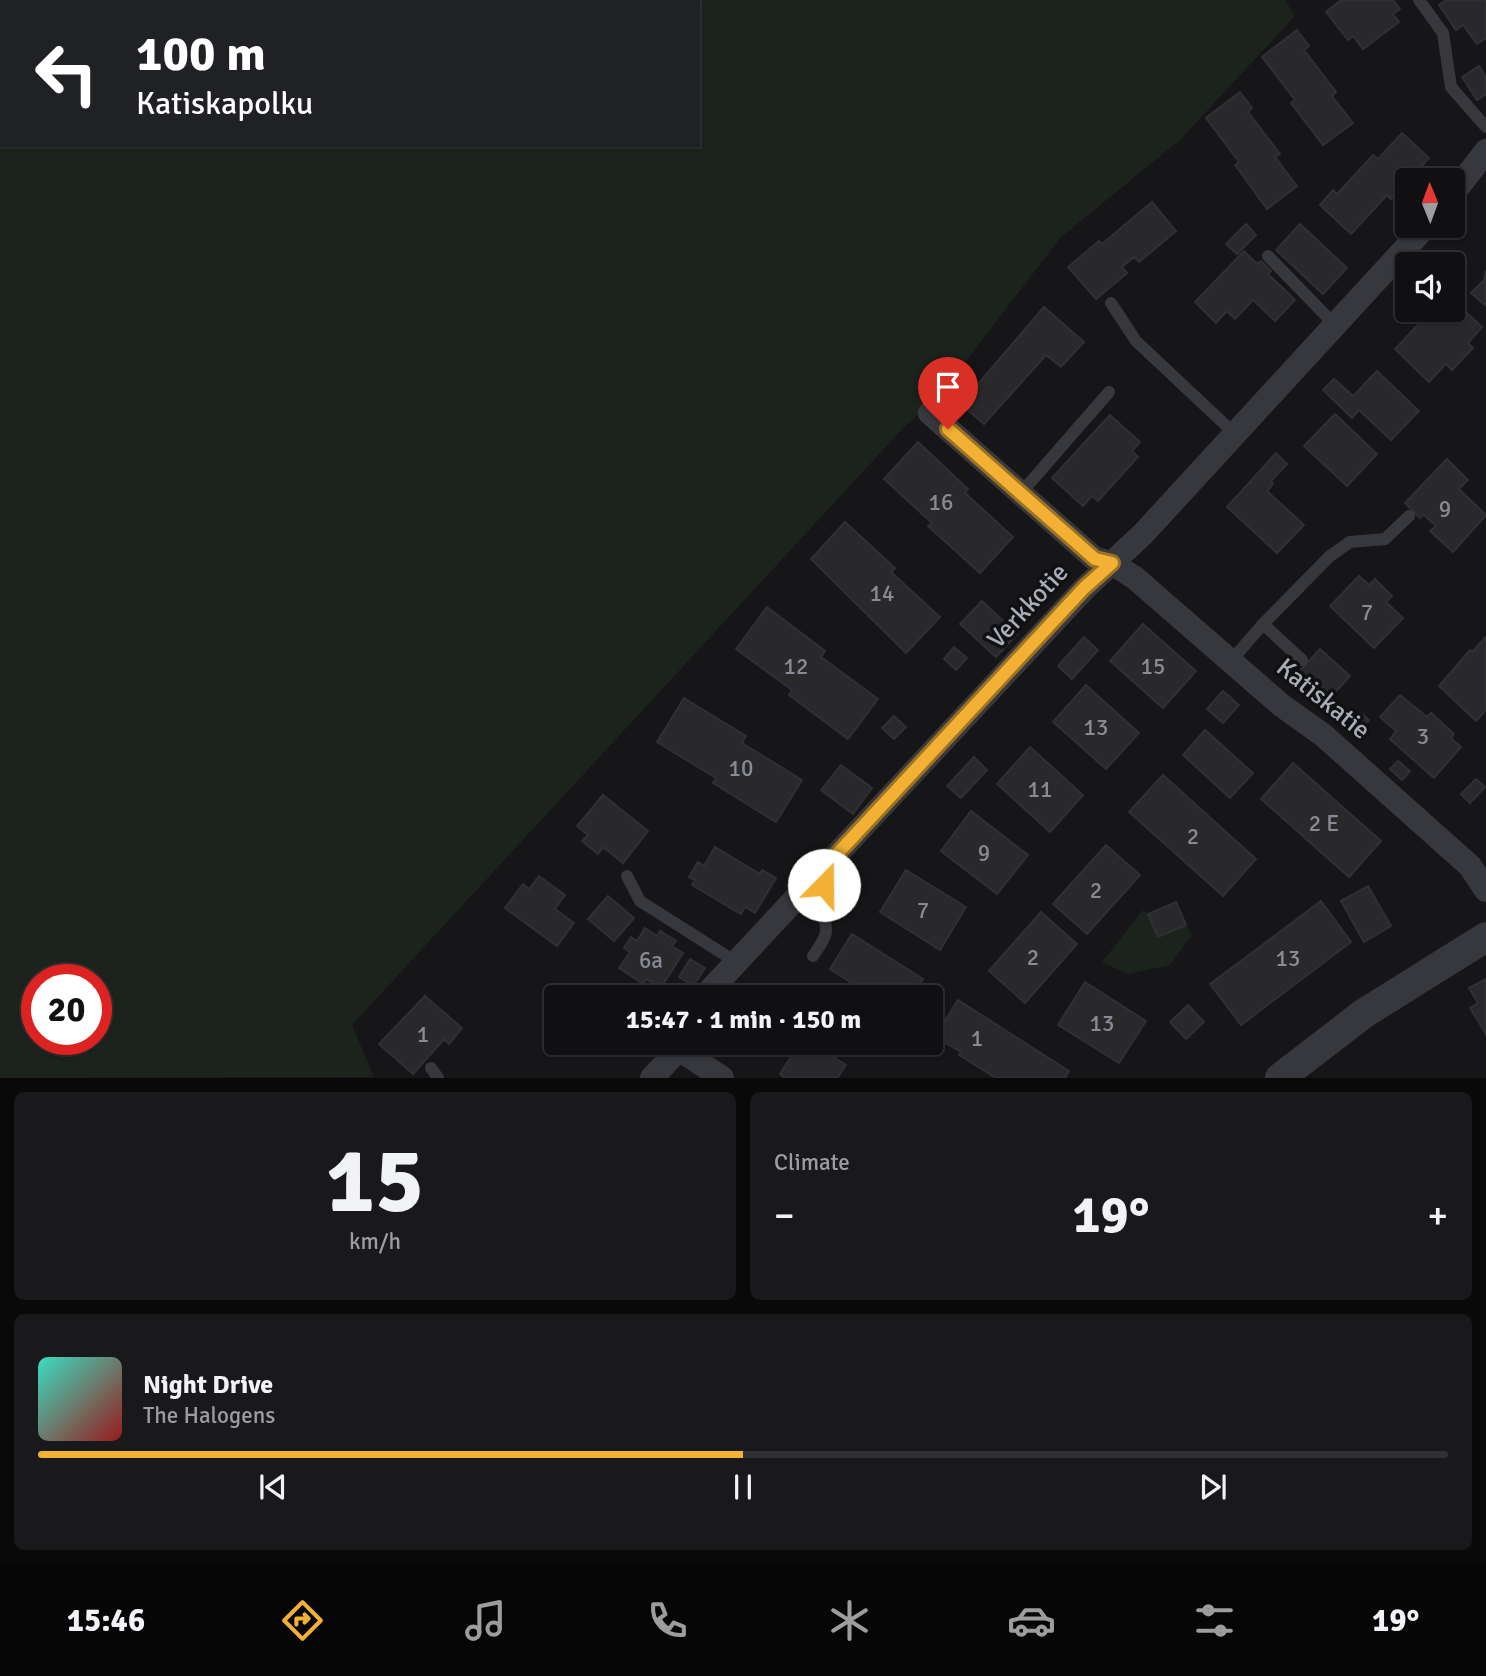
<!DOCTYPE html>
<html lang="en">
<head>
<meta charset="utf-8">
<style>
  :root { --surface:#101012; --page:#19191b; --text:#f1f3f6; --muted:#9c9d9f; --line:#303032; --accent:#f2b134 }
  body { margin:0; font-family:Signika,sans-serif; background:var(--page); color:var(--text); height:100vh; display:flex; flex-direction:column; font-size:26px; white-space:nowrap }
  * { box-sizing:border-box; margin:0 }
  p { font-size:23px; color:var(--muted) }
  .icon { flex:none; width:38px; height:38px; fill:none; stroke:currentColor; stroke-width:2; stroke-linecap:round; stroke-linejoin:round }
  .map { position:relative; height:1078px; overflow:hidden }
  .sheet { display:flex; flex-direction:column; gap:14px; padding:14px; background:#09090a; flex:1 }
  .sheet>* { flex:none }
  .banner { position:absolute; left:0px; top:0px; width:700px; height:147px; box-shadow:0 2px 5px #0004,0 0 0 2px var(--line); background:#202124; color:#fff; overflow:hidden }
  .needle { width:46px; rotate:359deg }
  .controls { position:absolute; left:1395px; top:168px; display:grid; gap:14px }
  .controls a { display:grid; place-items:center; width:70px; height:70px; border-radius:7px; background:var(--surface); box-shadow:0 2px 5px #0004,0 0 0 2px var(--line); font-size:35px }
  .speed { position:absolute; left:21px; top:964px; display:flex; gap:14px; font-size:35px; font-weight:700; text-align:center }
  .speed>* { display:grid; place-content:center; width:91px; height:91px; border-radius:50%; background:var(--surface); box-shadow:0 2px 5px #0004,0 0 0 2px var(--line); line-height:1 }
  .speed .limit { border:10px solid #d22; background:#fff; color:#111 }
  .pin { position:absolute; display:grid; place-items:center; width:60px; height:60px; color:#fff; margin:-72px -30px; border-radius:50% 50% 50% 0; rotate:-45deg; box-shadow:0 0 7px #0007 }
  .pin .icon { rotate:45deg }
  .me { position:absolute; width:77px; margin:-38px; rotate:22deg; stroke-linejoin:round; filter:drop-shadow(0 0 5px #0008) }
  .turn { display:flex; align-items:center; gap:24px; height:147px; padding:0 21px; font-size:32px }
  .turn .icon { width:91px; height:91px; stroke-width:2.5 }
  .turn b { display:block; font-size:49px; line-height:60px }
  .big { font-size:52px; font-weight:700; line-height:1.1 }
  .sheet .tile { flex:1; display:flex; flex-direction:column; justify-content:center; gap:10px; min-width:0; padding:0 24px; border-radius:10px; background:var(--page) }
  .sheet .dial { align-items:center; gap:0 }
  .dial b { font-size:91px; line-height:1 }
  .song { display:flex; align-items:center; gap:21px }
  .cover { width:84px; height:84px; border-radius:10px; background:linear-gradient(135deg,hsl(170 70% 55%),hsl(0 70% 35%)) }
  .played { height:7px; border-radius:4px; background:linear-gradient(90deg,var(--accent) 50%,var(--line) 50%) }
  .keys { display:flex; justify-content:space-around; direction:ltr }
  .heat { display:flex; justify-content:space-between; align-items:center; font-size:38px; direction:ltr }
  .sheet .tiles { flex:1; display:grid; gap:14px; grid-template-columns:1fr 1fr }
  .tile:last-child { grid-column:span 2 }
  .trip { position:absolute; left:544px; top:985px; width:399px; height:70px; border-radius:7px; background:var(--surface); box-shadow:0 2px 5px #0004,0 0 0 2px var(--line); font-weight:700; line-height:70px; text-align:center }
  .tabs { display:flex; height:112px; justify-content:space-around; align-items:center; background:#060607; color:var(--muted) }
  .tabs .icon { width:49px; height:49px }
  .tabs .on { color:var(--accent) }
  .tabs b { font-size:32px; color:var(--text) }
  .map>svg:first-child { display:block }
  .green { fill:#1c231d; fill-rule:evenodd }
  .building { fill:#29292c; stroke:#303034; stroke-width:2 }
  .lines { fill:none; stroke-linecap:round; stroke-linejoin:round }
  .service { stroke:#37383d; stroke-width:12 }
  .minor { stroke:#37383d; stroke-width:24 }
  .tertiary { stroke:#37383d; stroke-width:30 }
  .route-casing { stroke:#9d7322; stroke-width:18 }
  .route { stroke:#f2b134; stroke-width:12 }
  .labels { text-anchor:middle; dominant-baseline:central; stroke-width:7; stroke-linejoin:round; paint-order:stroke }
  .number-label { font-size:23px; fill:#888b94 }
  .street-label { font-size:26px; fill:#a8adb8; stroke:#111113 }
</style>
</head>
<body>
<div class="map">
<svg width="1486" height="1078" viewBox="0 0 1486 1078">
  <rect width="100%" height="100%" fill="#161618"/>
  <!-- green -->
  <path class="green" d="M 0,0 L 1285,0 L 1295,16 L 1181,139 L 1060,238 L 938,398 L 905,426 L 352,1025 L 374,1077 L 0,1078 ZM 2,2 L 698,2 L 698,145 L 2,145 ZM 37,980 L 96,980 L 96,1040 L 37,1040 Z
    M 1143,910 L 1148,914 L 1158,937 L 1186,925 L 1192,935 L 1170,965 L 1127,974 L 1102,962 Z"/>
  <!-- building -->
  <path class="building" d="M 1341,0 L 1393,0 L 1400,9 L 1393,14 L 1399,22 L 1363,49 L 1353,36 L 1348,40 L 1326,12 Z
    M 1446,0 L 1486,0 L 1486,38 L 1477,44 L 1463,25 L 1456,30 L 1439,5 Z
    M 1297,30 L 1309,46 L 1304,50 L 1336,92 L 1332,96 L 1353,123 L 1323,145 L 1291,103 L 1295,100 L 1262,57 Z
    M 1479,66 L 1486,77 L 1486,94 L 1477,100 L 1462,77 Z
    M 1240,92 L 1252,108 L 1248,112 L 1280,154 L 1275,157 L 1297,186 L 1267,209 L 1235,165 L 1239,162 L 1206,118 Z
    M 1402,133 L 1429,158 L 1391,199 L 1387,195 L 1351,234 L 1320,205 L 1333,190 L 1337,194 L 1373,155 L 1378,159 Z
    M 1152,202 L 1176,231 L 1139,262 L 1134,257 L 1122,267 L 1127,273 L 1096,299 L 1068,267 L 1099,241 L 1102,244 Z
    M 1246,224 L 1256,235 L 1237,254 L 1226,244 Z
    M 1300,224 L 1347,268 L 1323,294 L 1276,250 Z
    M 1244,251 L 1257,264 L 1261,261 L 1271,271 L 1268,274 L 1295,300 L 1275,321 L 1253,300 L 1235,319 L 1227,311 L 1216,323 L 1195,302 Z
    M 1486,270 L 1486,306 L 1471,293 L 1484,280 Z
    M 1452,299 L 1482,327 L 1468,343 L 1473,348 L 1452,370 L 1446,364 L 1429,382 L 1395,349 L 1432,310 L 1452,310 Z
    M 1044,307 L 1084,342 L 1061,367 L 1046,355 L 984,424 L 961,404 Z
    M 1377,371 L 1419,411 L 1391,440 L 1359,410 L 1352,418 L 1323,390 L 1334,379 L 1353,396 Z
    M 1335,414 L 1377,454 L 1347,486 L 1304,446 Z
    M 1110,415 L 1140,442 L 1132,451 L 1138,457 L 1098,501 L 1092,496 L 1083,506 L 1052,478 Z
    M 918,442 L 968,489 L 965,493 L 1013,537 L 980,573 L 928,526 L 932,523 L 884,479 Z
    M 1276,453 L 1287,464 L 1271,481 L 1273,484 L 1267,491 L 1304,525 L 1277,553 L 1227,507 Z
    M 1447,459 L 1468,480 L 1459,489 L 1486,515 L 1453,552 L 1430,531 L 1436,526 L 1424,515 L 1420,518 L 1405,503 Z
    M 845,522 L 895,568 L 891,572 L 940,617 L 906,653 L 811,559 Z
    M 1359,576 L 1369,585 L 1375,579 L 1392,596 L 1386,602 L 1403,618 L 1374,648 L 1330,606 Z
    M 982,601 L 1017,634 L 996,657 L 960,624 Z
    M 767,607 L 825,651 L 821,657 L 878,699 L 848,739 L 789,695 L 792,690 L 736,649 Z
    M 1143,624 L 1196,671 L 1163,708 L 1110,661 Z
    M 1084,637 L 1098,650 L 1072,679 L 1058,666 Z
    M 1486,637 L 1486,710 L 1476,721 L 1439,686 L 1470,650 L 1472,652 Z
    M 954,647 L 967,658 L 956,670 L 944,659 Z
    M 1320,649 L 1350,676 L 1328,700 L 1298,673 Z
    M 1086,685 L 1139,733 L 1106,769 L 1053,722 Z
    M 1223,691 L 1239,705 L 1223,723 L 1207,709 Z
    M 1400,695 L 1427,717 L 1431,713 L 1454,734 L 1451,738 L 1461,747 L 1434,778 L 1390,739 L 1396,731 L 1380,717 Z
    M 684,698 L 746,736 L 742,743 L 802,780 L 776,822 L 713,783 L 716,778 L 657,742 Z
    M 1362,714 L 1369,720 L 1355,736 L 1348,730 Z
    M 894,716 L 906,727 L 894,739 L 882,728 Z
    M 1205,730 L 1253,773 L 1230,798 L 1183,755 Z
    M 1030,747 L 1083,795 L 1050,832 L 997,784 Z
    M 974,757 L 987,770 L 961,798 L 947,786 Z
    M 1398,761 L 1410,771 L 1402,780 L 1390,769 Z
    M 1293,763 L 1381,841 L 1349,877 L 1261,799 Z
    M 841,765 L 872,788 L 853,814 L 821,790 Z
    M 1163,775 L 1256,859 L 1223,896 L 1129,812 Z
    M 1476,779 L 1485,787 L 1470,803 L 1461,794 Z
    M 603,795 L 648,831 L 623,863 L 603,847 L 598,854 L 582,841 L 588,835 L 577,826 Z
    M 971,811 L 1028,855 L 997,894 L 941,851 Z
    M 1106,845 L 1140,875 L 1087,934 L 1053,904 Z
    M 715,847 L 760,874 L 762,870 L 776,878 L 755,913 L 745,907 L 741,914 L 692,885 L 695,880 L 689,877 L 698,862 L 704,866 Z
    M 906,870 L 966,907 L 940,950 L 880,912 Z
    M 539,876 L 565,895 L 555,909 L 574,923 L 557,946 L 505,908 L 523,884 L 529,889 Z
    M 1368,886 L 1391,926 L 1364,942 L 1341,901 Z
    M 608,896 L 634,918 L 614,941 L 588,919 Z
    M 1321,901 L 1351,942 L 1241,1025 L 1210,984 Z
    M 1176,902 L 1186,925 L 1158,937 L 1148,914 Z
    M 1041,912 L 1077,944 L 1025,1003 L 989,971 Z
    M 645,928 L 657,936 L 660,931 L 676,941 L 672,946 L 683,953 L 661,988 L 646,979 L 643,984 L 619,968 L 630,952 L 624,948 L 631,937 L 637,941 Z
    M 852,934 L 923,979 L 911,998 L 875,998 L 830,969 Z
    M 690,959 L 705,968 L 693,986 L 679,977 Z
    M 1486,979 L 1486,1034 L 1470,1008 L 1478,1003 L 1469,988 Z
    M 1085,982 L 1146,1021 L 1119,1063 L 1058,1025 Z
    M 425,996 L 462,1028 L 449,1044 L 444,1039 L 413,1074 L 379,1044 Z
    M 958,1000 L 1069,1071 L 1065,1078 L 996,1078 L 959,1055 L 961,1052 L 935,1037 Z
    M 1188,1005 L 1204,1022 L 1186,1039 L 1170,1022 Z
    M 800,1043 L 811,1043 L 846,1065 L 837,1078 L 785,1078 L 780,1074 Z"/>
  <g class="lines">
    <!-- service -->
    <path class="service" d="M 1419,0 L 1443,33 L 1451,87 L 1486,127
      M 1268,256 L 1335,325
      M 1111,303 L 1136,341 L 1235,434
      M 1021,493 L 1109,392
      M 1263,624 L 1302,660
      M 1231,661 L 1263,624 L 1330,556 L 1350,542 L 1385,539 L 1409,516
      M 627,876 L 640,901 L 736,962
      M 813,956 C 832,929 826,933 822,904 C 821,894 825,881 826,870
      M 431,1068 L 438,1078"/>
    <!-- minor -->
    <path class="minor" d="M 1452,195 L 1486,151
      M 930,413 L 1095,559 L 1112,563 L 1135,578 L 1281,705 L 1323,735 L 1470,866 L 1486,890
      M 703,998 L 1085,588 L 1143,534 L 1426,226
      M 677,1043 L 679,1049 L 722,1078
      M 652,1078 L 679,1049"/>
    <!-- tertiary -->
    <path class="tertiary" d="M 1280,1078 L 1363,1014 L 1486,937"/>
  </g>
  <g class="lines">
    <!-- route casing -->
    <g class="route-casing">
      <path id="route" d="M 824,885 L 826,866 L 1084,588 L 1112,563 L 1095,559 L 948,429"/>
    </g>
    <!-- route -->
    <use href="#route" class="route"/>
  </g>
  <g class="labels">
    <!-- number labels -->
    <g class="number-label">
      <text x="941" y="502">16</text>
      <text x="1445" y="509">9</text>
      <text x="882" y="593">14</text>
      <text x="1367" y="612">7</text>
      <text x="796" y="666">12</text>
      <text x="1153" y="666">15</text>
      <text x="1096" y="727">13</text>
      <text x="1423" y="736">3</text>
      <text x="741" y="768">10</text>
      <text x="1040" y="789">11</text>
      <text x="1324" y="823">2 E</text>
      <text x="1193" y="836">2</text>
      <text x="984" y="853">9</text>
      <text x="1096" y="890">2</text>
      <text x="923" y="910">7</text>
      <text x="1033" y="957">2</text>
      <text x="1288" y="958">13</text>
      <text x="651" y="960">6a</text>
      <text x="1102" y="1023">13</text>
      <text x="423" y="1034">1</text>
      <text x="977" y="1038">1</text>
    </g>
    <!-- street labels -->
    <g class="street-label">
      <text transform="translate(1028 606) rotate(-47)">Verkkotie</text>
      <text transform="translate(1323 699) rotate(39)">Katiskatie</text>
    </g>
  </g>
</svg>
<div class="controls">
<a><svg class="needle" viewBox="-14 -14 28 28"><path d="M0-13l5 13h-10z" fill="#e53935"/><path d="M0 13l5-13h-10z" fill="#9c9d9f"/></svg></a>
<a><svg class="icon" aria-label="sound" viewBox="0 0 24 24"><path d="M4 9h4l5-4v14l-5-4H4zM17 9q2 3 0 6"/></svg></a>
</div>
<div class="speed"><div class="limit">20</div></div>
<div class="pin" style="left:948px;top:429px;background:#d93025"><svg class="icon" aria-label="arrive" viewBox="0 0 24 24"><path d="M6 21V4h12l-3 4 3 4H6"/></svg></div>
<svg class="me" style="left:824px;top:885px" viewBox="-20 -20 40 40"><circle r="19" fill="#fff"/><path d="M0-13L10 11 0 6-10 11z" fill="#f2b134"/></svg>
<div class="trip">15:47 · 1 min · 150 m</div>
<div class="banner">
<div class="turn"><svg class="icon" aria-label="left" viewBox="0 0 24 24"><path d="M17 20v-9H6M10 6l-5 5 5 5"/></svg><div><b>100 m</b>Katiskapolku</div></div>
</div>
</div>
<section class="sheet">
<div class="tiles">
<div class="tile dial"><b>15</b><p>km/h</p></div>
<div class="tile"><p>Climate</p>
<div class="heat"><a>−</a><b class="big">19°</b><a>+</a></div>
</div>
<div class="tile">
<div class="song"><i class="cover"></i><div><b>Night Drive</b><p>The Halogens</p></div></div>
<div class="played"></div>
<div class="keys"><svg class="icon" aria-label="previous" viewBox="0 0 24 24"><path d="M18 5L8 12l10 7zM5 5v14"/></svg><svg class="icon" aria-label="pause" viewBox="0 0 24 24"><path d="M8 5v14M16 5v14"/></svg><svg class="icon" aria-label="next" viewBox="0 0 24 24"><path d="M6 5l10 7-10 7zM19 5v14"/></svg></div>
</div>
</div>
</section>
<nav class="tabs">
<b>15:46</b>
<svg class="icon on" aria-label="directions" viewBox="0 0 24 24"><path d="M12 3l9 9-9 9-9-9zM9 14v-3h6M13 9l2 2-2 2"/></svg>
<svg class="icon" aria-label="music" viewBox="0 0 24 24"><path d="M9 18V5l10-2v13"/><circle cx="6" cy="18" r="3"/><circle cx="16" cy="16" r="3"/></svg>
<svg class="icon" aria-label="phone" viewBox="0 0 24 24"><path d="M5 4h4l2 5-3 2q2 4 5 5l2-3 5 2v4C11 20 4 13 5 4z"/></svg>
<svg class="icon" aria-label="climate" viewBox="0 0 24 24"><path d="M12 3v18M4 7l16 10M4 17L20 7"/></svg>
<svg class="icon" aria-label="car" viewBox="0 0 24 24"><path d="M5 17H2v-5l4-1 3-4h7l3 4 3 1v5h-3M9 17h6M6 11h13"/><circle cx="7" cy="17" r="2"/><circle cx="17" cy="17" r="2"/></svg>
<svg class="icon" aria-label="filters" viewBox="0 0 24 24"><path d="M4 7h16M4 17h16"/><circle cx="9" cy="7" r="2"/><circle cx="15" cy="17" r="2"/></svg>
<b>19°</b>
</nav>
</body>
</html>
